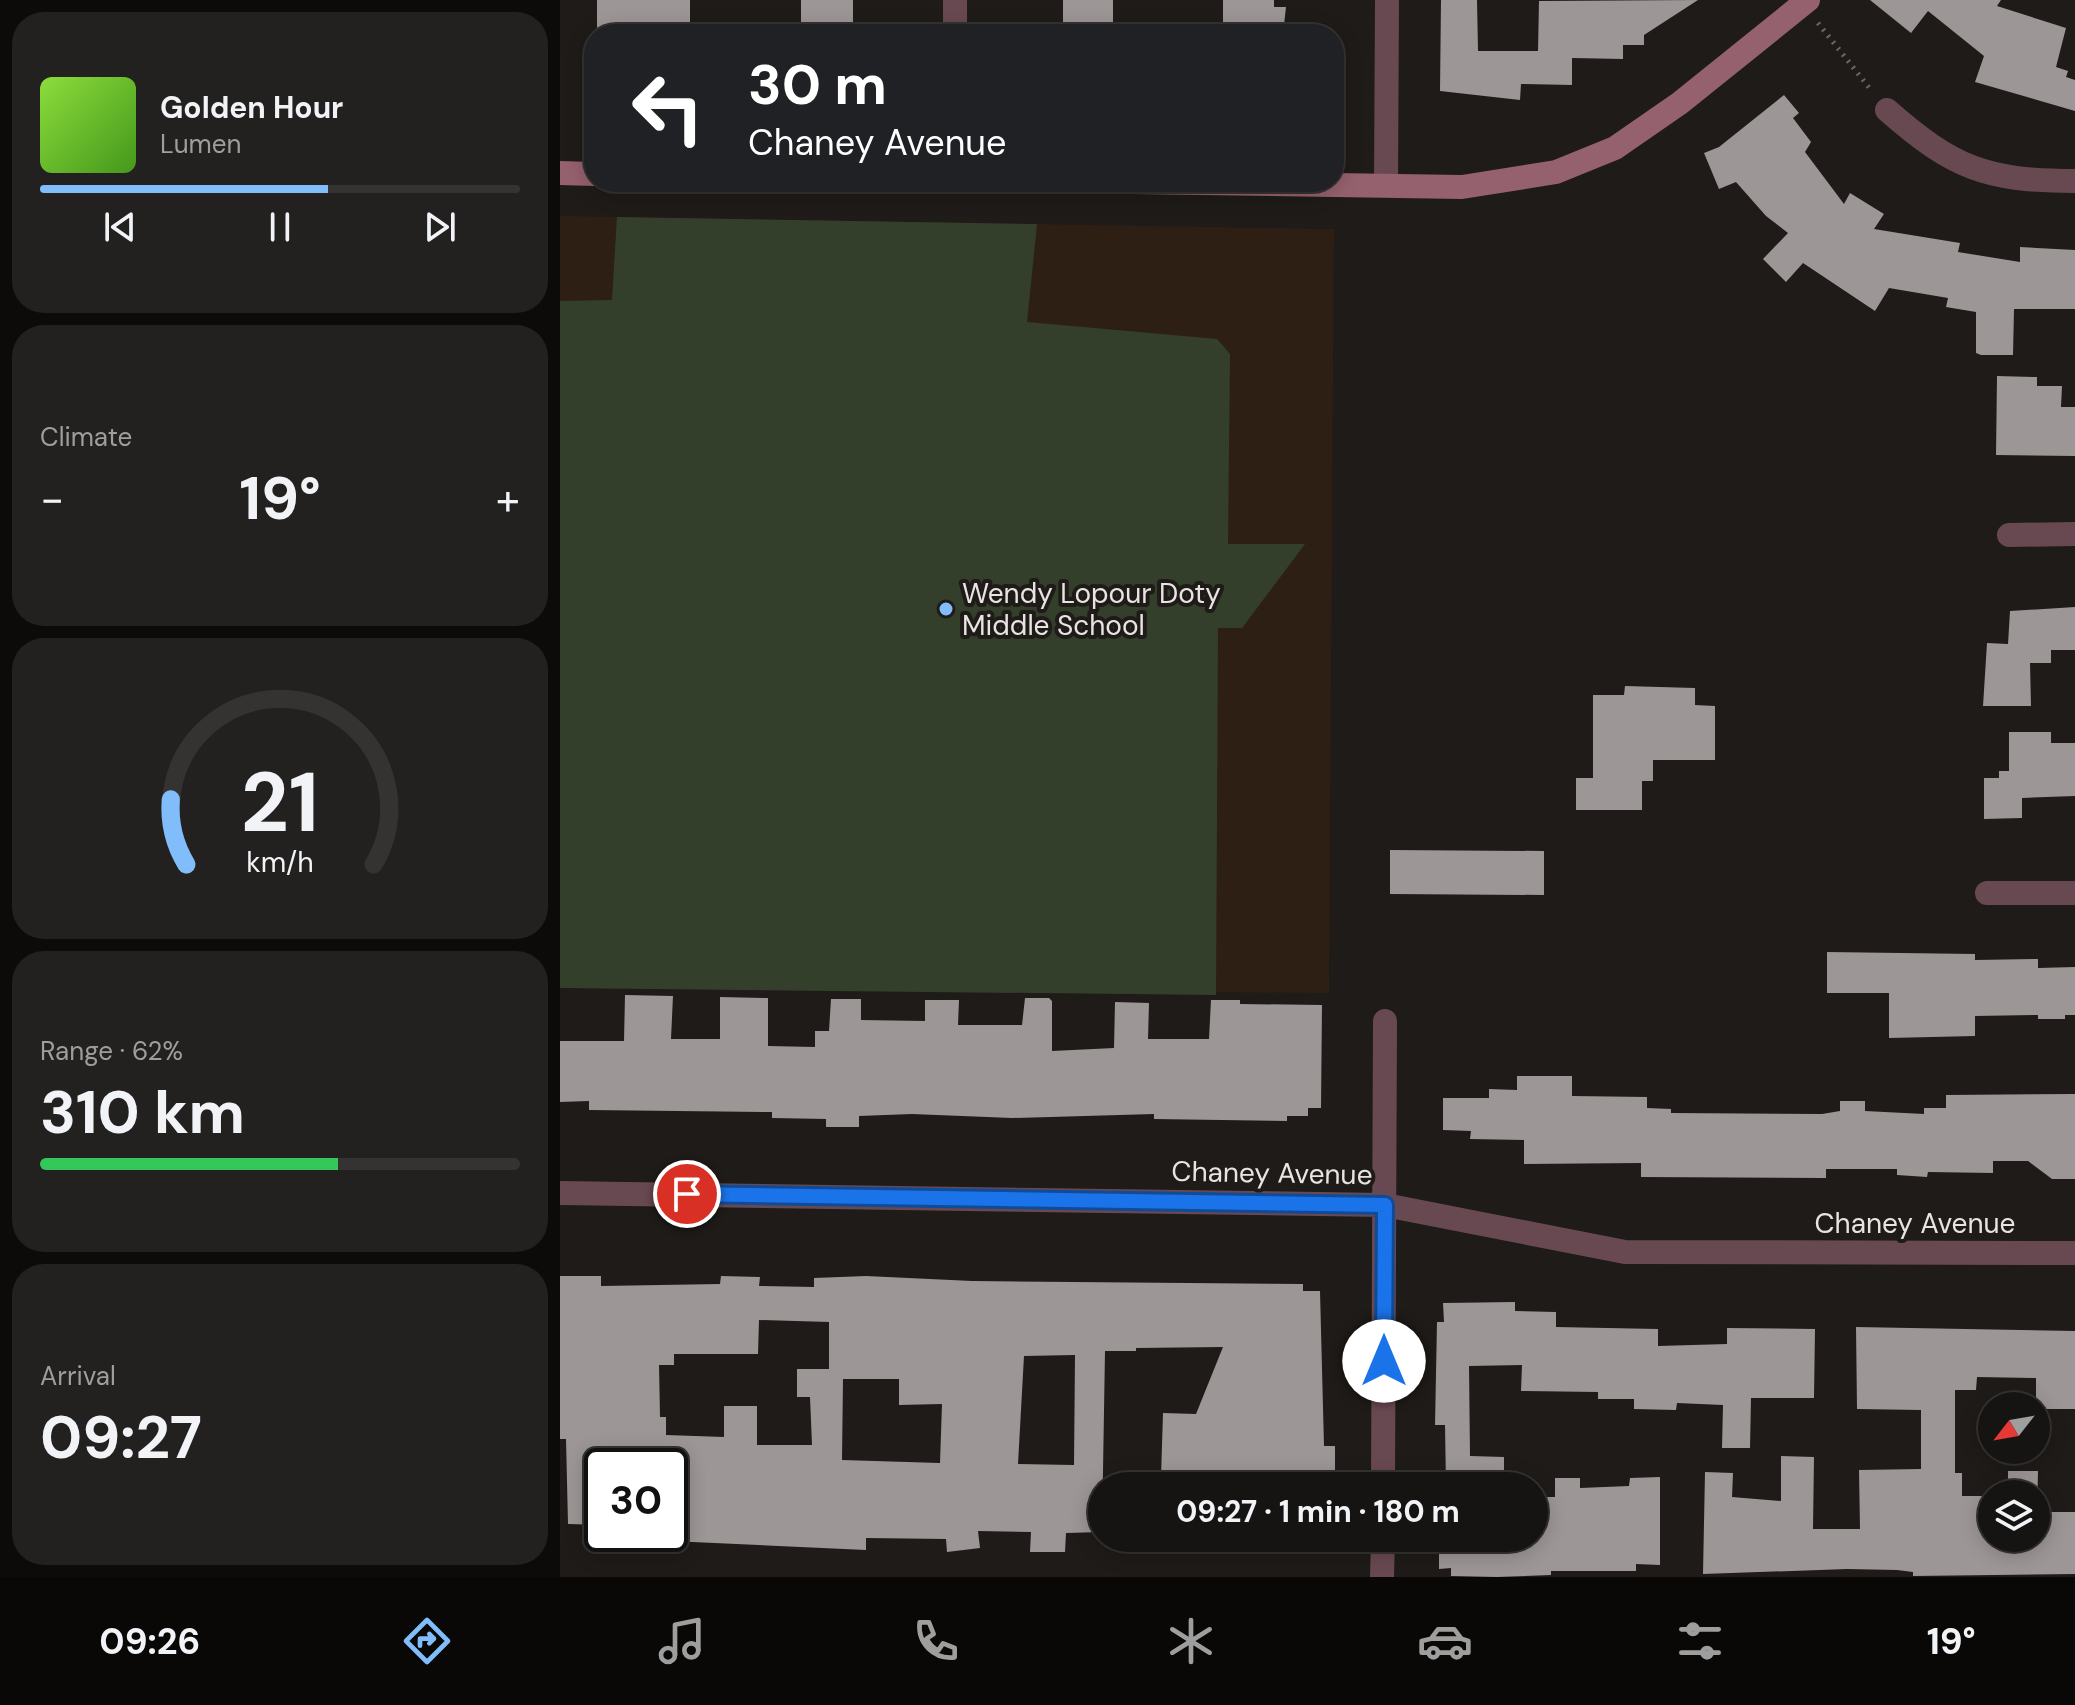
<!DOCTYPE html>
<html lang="en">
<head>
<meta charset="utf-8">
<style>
  :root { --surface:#161412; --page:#232120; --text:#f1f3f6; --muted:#9e9e9f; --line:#353332; --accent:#80bdfa }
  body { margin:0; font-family:"DM Sans",sans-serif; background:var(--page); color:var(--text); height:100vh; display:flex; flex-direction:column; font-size:30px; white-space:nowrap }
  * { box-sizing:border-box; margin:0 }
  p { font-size:26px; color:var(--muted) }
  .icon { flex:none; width:44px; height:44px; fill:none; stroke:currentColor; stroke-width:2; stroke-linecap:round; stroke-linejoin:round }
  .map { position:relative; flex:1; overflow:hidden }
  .panel { display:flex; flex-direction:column; gap:12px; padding:12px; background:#0c0b0a; width:560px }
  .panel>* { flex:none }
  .guide { position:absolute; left:24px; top:24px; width:760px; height:168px; border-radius:32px; box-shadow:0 4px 20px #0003,0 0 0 2px var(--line); background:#202124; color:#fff; overflow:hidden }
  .needle { width:52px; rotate:239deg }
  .tools { position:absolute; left:1418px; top:1392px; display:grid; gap:16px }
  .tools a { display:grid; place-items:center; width:72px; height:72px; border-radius:50%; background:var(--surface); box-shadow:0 4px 20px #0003,0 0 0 2px var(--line); font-size:40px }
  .speed { position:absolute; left:24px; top:1448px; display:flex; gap:16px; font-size:40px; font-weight:700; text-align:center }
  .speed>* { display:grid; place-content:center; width:104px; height:104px; border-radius:50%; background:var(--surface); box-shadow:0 4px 20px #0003,0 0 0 2px var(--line); line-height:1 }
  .speed .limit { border:4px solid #111; border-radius:12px; background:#fff; color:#111 }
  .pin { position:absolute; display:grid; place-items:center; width:68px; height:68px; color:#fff; margin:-34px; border:4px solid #fff; border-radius:50%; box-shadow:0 2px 8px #0007 }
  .me { position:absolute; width:88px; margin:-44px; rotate:0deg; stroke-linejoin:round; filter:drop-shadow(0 0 6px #0008) }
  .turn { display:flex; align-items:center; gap:28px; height:168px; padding:0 32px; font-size:36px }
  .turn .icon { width:104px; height:104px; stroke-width:2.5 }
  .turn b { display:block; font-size:56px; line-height:68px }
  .big { font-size:60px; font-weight:700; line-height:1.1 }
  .panel .widget { flex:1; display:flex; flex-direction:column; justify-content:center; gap:12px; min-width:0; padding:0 28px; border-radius:32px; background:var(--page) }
  .panel .dial { align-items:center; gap:0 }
  .dial svg { height:208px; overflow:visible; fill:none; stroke:var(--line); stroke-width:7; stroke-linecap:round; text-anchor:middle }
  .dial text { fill:var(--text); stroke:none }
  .song { display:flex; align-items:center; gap:24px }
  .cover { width:96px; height:96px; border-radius:12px; background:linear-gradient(135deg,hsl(90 70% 55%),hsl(100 70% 35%)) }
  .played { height:8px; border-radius:4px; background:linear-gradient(90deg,var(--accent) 60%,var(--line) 60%) }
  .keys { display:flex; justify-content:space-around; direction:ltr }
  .heat { display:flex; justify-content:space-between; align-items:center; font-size:44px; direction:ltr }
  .charge { height:12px; border-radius:6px; background:linear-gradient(90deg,#34c759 62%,var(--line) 0) }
  .trip { position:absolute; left:528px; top:1472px; width:460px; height:80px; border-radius:40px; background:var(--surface); box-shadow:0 4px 20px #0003,0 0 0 2px var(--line); font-weight:700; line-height:80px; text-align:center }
  .tabs { display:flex; height:128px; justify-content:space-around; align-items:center; background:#090807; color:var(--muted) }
  .tabs .icon { width:56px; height:56px }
  .tabs .on { color:var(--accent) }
  .tabs b { font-size:36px; color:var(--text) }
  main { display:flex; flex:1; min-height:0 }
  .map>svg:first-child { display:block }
  .education { fill:#2e1f15 }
  .pitch { fill:#343f2b }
  .building { fill:#9d9696; fill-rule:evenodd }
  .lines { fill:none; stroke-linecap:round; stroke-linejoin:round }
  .path { stroke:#696663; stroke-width:5; stroke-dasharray:2 6; stroke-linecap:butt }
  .street { stroke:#694951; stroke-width:24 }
  .secondary { stroke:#95616f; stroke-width:24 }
  .route-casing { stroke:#114b97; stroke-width:20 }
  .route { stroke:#1a73e8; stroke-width:14 }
  .poi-dot { fill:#80bdfa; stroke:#1e1b18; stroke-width:3 }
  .labels { text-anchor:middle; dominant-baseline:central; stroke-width:8; stroke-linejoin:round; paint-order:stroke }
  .poi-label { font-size:28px; fill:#e7e4e2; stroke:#1e1b18; text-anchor:start }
  .street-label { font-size:28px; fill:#e7e4e2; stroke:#1e1b18 }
</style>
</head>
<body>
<main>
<section class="panel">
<div class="widget">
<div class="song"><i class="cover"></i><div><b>Golden Hour</b><p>Lumen</p></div></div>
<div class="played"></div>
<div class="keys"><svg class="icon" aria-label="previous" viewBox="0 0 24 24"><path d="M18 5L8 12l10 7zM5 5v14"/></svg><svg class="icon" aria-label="pause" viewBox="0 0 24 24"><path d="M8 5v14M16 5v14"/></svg><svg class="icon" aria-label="next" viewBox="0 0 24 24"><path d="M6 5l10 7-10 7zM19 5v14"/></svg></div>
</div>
<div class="widget"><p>Climate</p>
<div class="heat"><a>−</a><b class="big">19°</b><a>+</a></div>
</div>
<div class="widget dial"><svg viewBox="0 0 100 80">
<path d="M14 69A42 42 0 1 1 86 69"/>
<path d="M14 69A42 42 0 0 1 8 44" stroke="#80bdfa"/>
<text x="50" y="56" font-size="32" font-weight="700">21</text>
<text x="50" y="72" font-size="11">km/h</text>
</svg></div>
<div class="widget"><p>Range · 62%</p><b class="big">310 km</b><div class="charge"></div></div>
<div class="widget"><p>Arrival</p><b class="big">09:27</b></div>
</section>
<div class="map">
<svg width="1515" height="1577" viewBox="0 0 1515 1577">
  <rect width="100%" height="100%" fill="#1e1b18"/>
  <!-- education -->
  <path class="education" d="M 0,216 L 774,229 L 769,993 L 0,988 Z"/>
  <!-- pitch -->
  <path class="pitch" d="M 57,217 L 477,224 L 467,322 L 657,339 L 670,354 L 668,544 L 745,544 L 682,628 L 658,628 L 656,995 L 0,988 L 0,301 L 52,300 Z"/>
  <!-- building -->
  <path class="building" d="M 37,0 L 130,0 L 130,26 L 76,26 L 76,33 L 37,33 Z
    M 241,0 L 293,0 L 293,34 L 241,34 Z
    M 503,0 L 553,0 L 553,34 L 503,34 Z
    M 663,0 L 714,0 L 714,7 L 726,7 L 723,34 L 663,34 Z
    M 881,0 L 917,0 L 918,51 L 978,51 L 979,1 L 1138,0 L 1084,35 L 1084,45 L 1063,45 L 1063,59 L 1012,58 L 1012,85 L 961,84 L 960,100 L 880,91 Z
    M 1310,0 L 1441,0 L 1437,6 L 1506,28 L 1496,67 L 1508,71 L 1506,77 L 1515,80 L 1515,111 L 1415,82 L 1424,56 L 1368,11 L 1351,33 Z
    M 1224,95 L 1239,113 L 1233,118 L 1251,142 L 1245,152 L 1284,204 L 1290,193 L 1324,214 L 1314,229 L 1400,243 L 1398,252 L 1460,262 L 1460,247 L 1515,250 L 1515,309 L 1454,309 L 1453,355 L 1421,355 L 1416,353 L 1416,312 L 1386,307 L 1388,298 L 1329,288 L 1315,311 L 1243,263 L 1226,282 L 1203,259 L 1228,233 L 1206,216 L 1176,182 L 1159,189 L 1144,153 L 1159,147 Z
    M 1437,376 L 1477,377 L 1477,386 L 1502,386 L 1501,407 L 1515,407 L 1515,456 L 1436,455 Z
    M 1515,607 L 1515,650 L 1491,650 L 1491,663 L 1470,663 L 1471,706 L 1423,706 L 1427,643 L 1448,644 L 1450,611 Z
    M 1065,686 L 1135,688 L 1135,705 L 1155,706 L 1155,760 L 1093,760 L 1093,781 L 1082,781 L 1082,810 L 1016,810 L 1016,778 L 1033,778 L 1033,695 L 1064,695 Z
    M 1449,732 L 1491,732 L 1491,743 L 1515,743 L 1515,796 L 1462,798 L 1462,818 L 1424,819 L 1424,778 L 1439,778 L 1439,771 L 1449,771 Z
    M 830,850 L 984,851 L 984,895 L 830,894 Z
    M 1267,952 L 1415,954 L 1415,960 L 1478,959 L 1478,968 L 1515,967 L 1515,1015 L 1505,1015 L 1505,1019 L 1478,1019 L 1478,1015 L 1415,1016 L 1415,1036 L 1329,1038 L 1329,993 L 1267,993 Z
    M 65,995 L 113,996 L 111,1039 L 160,1039 L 160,997 L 208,998 L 208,1046 L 255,1047 L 255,1031 L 269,1031 L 271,999 L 301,999 L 301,1020 L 365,1021 L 365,1000 L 399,1000 L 398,1025 L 462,1025 L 465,998 L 489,998 L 492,1001 L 492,1051 L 554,1048 L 555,1002 L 589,1003 L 588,1039 L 649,1039 L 651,1000 L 680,1000 L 680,1004 L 762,1005 L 761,1108 L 748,1108 L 748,1116 L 727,1116 L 727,1121 L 594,1119 L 594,1114 L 452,1118 L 352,1114 L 299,1116 L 299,1127 L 266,1127 L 266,1119 L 212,1118 L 212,1112 L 29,1110 L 29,1101 L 0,1102 L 0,1041 L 64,1041 Z
    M 957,1076 L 1012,1076 L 1012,1096 L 1087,1097 L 1087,1108 L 1111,1109 L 1111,1113 L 1262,1114 L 1280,1111 L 1280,1101 L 1305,1101 L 1305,1111 L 1364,1114 L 1364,1108 L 1386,1108 L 1386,1095 L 1515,1094 L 1515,1179 L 1492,1179 L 1468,1161 L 1433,1161 L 1433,1173 L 1368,1172 L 1367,1177 L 1337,1175 L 1337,1169 L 1266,1169 L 1266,1178 L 1081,1177 L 1081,1163 L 964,1164 L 964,1140 L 910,1139 L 911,1131 L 883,1130 L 883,1098 L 929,1098 L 929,1089 L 957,1090 Z
    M 0,1276 L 41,1276 L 41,1286 L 160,1284 L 161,1276 L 200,1277 L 199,1286 L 254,1287 L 254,1278 L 306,1276 L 412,1281 L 743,1284 L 743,1291 L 760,1291 L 764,1446 L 775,1446 L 775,1486 L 653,1486 L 654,1478 L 601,1477 L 603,1413 L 636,1414 L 663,1347 L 576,1348 L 576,1351 L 545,1351 L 542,1532 L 506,1533 L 505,1552 L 470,1552 L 471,1532 L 418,1531 L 420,1548 L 387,1552 L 386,1539 L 306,1538 L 306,1550 L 110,1541 L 110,1466 L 42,1466 L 42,1525 L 8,1524 L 6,1439 L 0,1439 ZM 199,1320 L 269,1322 L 269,1369 L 237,1369 L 237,1397 L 250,1397 L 252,1445 L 197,1445 L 197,1406 L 164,1406 L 164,1437 L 106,1435 L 106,1417 L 100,1417 L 99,1365 L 114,1365 L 114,1354 L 198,1354 ZM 515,1355 L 514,1465 L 458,1464 L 464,1356 ZM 283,1379 L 339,1379 L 339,1405 L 382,1404 L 380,1463 L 282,1460 Z
    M 955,1302 L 955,1311 L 996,1312 L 996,1327 L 1098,1329 L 1098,1346 L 1167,1344 L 1167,1328 L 1255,1329 L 1254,1398 L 1191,1398 L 1190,1448 L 1162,1448 L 1163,1405 L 1117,1403 L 1116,1410 L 1074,1409 L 1074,1399 L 1038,1399 L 1038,1392 L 961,1391 L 962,1365 L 909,1366 L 910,1456 L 944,1457 L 944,1480 L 919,1480 L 919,1486 L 886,1486 L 885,1425 L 875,1425 L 877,1322 L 884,1322 L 883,1303 Z
    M 1296,1327 L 1515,1331 L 1515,1409 L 1476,1409 L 1476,1378 L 1417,1377 L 1416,1390 L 1395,1390 L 1395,1473 L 1402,1473 L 1402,1496 L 1432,1496 L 1432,1538 L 1476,1538 L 1476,1494 L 1448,1494 L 1448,1471 L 1478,1471 L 1477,1512 L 1515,1512 L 1515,1574 L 1353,1576 L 1353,1572 L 1337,1570 L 1287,1569 L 1143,1574 L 1145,1472 L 1173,1473 L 1172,1497 L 1221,1501 L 1221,1456 L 1254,1457 L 1253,1529 L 1300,1529 L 1299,1470 L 1361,1469 L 1361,1410 L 1297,1409 Z
    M 1100,1477 L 1100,1565 L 1076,1564 L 1076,1571 L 991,1571 L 991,1575 L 937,1577 L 891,1576 L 891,1568 L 879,1569 L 879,1538 L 974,1538 L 974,1497 L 995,1497 L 995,1478 L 1020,1478 L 1020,1488 L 1069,1486 L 1070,1478 Z"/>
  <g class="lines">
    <!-- path -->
    <path class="path" d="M 1258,23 L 1311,90"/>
    <!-- street -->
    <path class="street" d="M 395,34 L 395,0
      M 1327,110 C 1393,168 1426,181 1515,181
      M 826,185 L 827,0
      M 1449,535 L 1515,534
      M 1427,893 L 1515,893
      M 0,1193 L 825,1205 L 1065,1252 L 1515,1253
      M 823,1486 L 825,1021
      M 822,1577 L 823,1538"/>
    <!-- secondary -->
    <path class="secondary" d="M 0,173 L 34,174
      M 574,182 L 902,187 L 996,172 L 1055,148 L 1120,103 L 1248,0"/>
  </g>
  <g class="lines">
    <!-- route casing -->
    <g class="route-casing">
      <path id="route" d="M 127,1194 L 825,1205 L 824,1361"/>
    </g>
    <!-- route -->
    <use href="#route" class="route"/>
  </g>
  <!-- markers -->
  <circle class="poi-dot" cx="386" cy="609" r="8"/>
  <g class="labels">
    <!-- poi labels -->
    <g class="poi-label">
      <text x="402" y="593">Wendy Lopour Doty<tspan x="402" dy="32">Middle School</tspan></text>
    </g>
    <!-- street labels -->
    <g class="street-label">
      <text transform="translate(712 1173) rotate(1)">Chaney Avenue</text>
      <text x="1355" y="1223">Chaney Avenue</text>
    </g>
  </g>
</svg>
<div class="tools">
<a><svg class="needle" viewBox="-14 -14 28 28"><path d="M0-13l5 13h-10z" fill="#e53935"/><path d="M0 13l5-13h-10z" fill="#9e9e9f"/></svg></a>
<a><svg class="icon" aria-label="layers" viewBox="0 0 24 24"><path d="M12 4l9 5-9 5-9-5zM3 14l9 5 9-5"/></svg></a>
</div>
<div class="speed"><div class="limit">30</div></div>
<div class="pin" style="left:127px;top:1194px;background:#d93025"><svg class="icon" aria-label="arrive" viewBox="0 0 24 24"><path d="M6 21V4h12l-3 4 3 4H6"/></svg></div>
<svg class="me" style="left:824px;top:1361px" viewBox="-20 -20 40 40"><circle r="19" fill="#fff"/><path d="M0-13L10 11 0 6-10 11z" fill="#1a73e8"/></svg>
<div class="trip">09:27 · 1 min · 180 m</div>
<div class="guide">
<div class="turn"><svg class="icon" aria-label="left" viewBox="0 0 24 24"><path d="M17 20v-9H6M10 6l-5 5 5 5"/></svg><div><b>30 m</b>Chaney Avenue</div></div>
</div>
</div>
</main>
<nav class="tabs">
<b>09:26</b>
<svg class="icon on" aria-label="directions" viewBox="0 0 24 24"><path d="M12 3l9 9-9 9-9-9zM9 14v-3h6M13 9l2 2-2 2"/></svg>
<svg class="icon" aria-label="music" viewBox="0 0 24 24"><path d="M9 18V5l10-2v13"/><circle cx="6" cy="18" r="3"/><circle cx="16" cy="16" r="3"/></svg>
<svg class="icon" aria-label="phone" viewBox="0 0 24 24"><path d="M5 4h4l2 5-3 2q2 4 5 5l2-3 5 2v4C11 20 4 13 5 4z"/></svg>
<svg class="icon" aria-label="climate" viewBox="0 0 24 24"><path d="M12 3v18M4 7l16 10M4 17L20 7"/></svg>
<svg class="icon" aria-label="car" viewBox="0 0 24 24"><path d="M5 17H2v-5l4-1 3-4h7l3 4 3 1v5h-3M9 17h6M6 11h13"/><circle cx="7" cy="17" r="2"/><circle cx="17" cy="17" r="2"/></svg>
<svg class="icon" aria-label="filters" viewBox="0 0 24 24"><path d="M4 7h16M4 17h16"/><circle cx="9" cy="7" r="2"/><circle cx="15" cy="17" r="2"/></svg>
<b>19°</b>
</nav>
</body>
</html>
